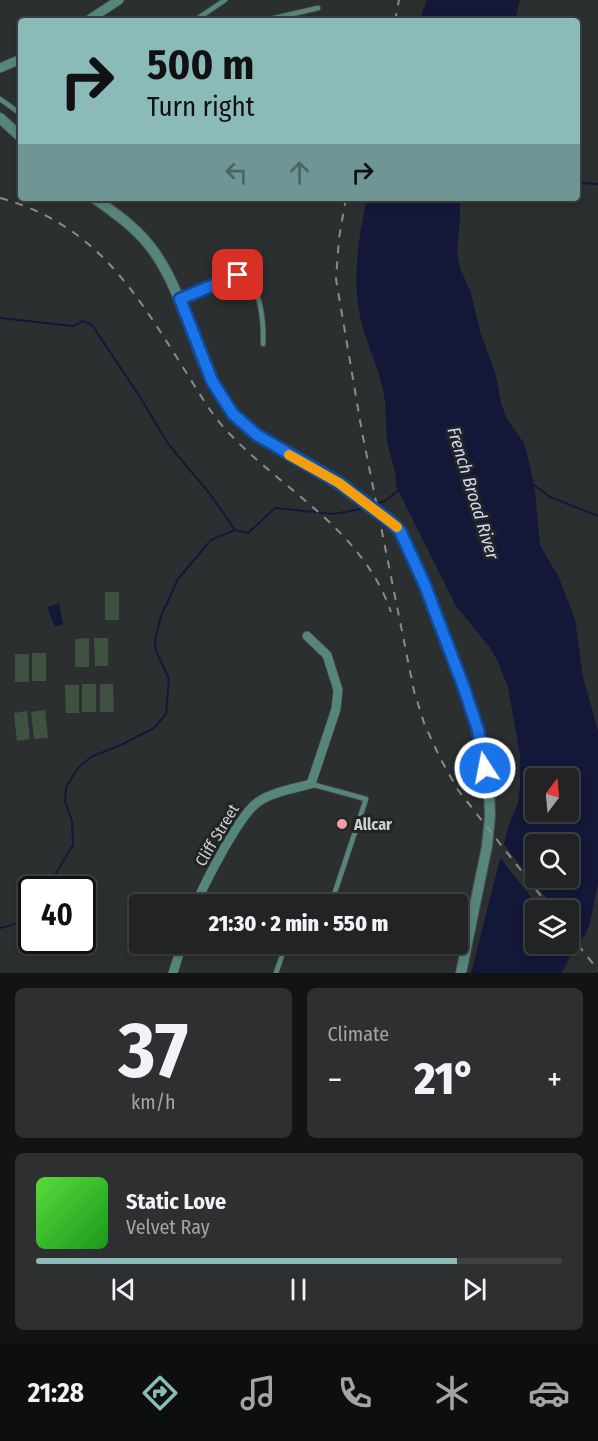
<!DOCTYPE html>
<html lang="en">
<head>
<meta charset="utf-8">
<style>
  :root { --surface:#212324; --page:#2d2f31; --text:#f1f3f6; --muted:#a2a4a6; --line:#3e4041; --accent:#8bbbb9 }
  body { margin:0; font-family:"Fira Sans Condensed",sans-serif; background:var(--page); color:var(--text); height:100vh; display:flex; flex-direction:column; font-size:22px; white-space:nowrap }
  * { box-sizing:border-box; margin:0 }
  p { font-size:20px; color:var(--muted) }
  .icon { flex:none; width:33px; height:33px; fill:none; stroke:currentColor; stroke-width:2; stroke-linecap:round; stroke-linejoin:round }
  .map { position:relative; height:973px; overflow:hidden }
  .panel { display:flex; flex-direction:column; gap:15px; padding:15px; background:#121314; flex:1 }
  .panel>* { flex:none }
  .guide { position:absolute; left:18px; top:18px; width:562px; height:183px; border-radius:6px; box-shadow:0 3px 9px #0003,0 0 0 2px var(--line); background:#8bbbb9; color:#111; overflow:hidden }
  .needle { width:39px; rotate:16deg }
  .buttons { position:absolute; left:525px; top:768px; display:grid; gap:12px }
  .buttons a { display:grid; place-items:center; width:54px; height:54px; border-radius:6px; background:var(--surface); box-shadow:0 3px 9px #0003,0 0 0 2px var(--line); font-size:30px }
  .speed { position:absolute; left:18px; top:876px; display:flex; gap:12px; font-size:30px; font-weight:700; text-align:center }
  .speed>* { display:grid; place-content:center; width:78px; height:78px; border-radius:50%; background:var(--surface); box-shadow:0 3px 9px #0003,0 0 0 2px var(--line); line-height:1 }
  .speed .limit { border:3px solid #111; border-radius:9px; background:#fff; color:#111 }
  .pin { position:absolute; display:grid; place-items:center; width:51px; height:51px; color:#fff; margin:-26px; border-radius:12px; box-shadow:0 3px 9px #0006 }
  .me { position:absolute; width:66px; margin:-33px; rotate:349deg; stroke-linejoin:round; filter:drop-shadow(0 0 4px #0008) }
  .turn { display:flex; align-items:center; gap:21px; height:126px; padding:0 30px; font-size:27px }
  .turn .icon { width:78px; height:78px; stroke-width:2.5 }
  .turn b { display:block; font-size:42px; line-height:51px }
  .lanes { display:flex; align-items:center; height:57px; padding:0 30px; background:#0003; justify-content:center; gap:30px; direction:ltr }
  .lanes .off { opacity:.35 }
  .big { font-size:45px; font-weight:800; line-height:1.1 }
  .panel .card { flex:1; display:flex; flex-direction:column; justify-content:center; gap:9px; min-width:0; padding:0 21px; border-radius:9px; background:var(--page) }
  .panel .dial { align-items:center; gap:0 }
  .dial b { font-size:78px; line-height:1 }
  .song { display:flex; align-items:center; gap:18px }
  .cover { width:72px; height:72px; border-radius:9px; background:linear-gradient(135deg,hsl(110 70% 55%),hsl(120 70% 35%)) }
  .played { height:6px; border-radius:3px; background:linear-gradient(90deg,var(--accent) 80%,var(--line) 80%) }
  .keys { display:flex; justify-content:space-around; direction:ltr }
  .heat { display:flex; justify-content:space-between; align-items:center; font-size:33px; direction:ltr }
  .panel .tiles { flex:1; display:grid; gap:15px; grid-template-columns:1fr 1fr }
  .card:last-child { grid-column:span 2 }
  .trip { position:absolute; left:129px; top:894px; width:339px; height:60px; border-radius:6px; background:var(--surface); box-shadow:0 3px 9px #0003,0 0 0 2px var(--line); font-weight:800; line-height:60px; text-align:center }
  .dock { display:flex; height:96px; justify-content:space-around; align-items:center; background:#0d0e0e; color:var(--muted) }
  .dock .icon { width:42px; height:42px }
  .dock .on { color:var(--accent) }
  .dock b { font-size:27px; color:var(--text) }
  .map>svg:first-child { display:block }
  .green { fill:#3f5140 }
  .water { fill:#131838; fill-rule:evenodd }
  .pier { fill:#2c2f30 }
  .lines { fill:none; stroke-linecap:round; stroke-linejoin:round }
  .stream { stroke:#131838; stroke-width:2 }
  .service-casing { stroke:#4a4c4d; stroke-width:6 }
  .minor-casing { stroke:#4a4c4d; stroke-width:10 }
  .tertiary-casing { stroke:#4a4c4d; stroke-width:12 }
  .service { stroke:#56857a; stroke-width:4.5 }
  .minor { stroke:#56857a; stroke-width:9 }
  .tertiary { stroke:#56857a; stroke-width:10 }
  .rail { stroke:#898c8c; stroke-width:2; stroke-dasharray:8 8; stroke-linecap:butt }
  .route-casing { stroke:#114b97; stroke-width:15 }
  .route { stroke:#1a73e8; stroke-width:10 }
  .slow { stroke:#f59e0b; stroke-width:10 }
  .poi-dot { fill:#f39aab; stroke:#222526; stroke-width:2 }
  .labels { text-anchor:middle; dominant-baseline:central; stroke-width:6; stroke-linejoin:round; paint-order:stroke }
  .poi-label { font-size:16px; font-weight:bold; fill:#d0d2d2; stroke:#222526; text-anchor:start }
  .street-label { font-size:16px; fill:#d0d2d2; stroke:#222526 }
  .water-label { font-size:18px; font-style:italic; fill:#d2d9f3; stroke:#222526 }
</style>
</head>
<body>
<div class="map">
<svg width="598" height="973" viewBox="0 0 598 973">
  <rect width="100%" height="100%" fill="#2c2f30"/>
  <!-- green -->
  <path class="green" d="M 105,592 L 119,592 L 119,620 L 105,620 Z
    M 89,638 L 89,667 L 75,667 L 75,639 Z
    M 94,638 L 108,638 L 108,666 L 95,666 Z
    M 32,653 L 46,653 L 46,681 L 32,681 Z
    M 15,654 L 29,654 L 29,682 L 15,682 Z
    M 82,684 L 96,684 L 96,712 L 82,712 Z
    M 100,684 L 113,684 L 114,712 L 100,712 Z
    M 65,685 L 79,685 L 79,713 L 66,713 Z
    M 45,710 L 48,738 L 34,739 L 31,712 Z
    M 27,711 L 30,739 L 17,741 L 14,713 Z"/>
  <!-- water -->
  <path class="water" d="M 427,0 L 520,0 L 515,21 L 419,21 Z
    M 367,198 L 460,198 L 460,218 L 457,251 L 460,268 L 471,293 L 480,331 L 496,376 L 501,403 L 507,419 L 523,442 L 527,453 L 535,491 L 540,545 L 559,578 L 575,619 L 583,677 L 598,731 L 598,883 L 590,923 L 586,933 L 569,958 L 562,973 L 471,973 L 509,824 L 518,803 L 520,785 L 520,756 L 508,687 L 498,662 L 491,649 L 456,606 L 396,486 C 397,471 391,460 388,446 C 385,430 387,412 384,395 C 380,371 369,349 362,325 C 351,283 358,239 367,198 ZM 536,778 L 568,778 L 568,812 L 536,812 ZM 536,844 L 568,844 L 568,878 L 536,878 ZM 536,910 L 568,910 L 568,944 L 536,944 Z
    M 59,603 L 63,624 L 55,627 L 47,607 Z"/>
  <!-- pier -->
  <path class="pier" d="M 501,841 L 556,910 L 541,910 L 498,855 Z
    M 569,927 L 582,944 L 575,954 L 567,944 L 568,944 Z"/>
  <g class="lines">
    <!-- stream -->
    <path class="stream" d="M 578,183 L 598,184
      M 0,318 L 73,326 L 83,321 L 92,325 L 138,394 L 169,445 L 210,494 L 235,530
      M 533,484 L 550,497 L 598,516
      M 374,505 L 385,501 L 399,490
      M 46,890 L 73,845 L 72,821 L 65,802 L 66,788 L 77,769 L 91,757 L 121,745 L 154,728 L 166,714 L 169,679 L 156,651 L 155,640 L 161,616 L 178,579 L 211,540 L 235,530 L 248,533 L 275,508 L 334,514 L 366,508
      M 0,928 C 17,925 22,920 32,907"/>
    <!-- service casing -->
    <g class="service-casing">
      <path id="service" d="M 194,21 L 225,0
        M 262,21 L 318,8
        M 0,99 L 21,114
        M 180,299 L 238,275 L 250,278 C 261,298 264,321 263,344
        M 311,784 L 366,799 L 331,904
        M 276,973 L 286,944"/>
    </g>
    <!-- minor casing -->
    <g class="minor-casing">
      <path id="minor" d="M 87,21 L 119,0
        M 0,68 L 21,59
        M 196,904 C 205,882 240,814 258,802 C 272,792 295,788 311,784 L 336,709 L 338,690 L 327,655 L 307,636
        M 173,973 L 182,944"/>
    </g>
    <!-- tertiary casing -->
    <g class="tertiary-casing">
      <path id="tertiary" d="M 0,118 L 21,137
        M 94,198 C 116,214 139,229 155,253 C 189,302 194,366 232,413 C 254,438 286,453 315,469 C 334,480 351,492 368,505 C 387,520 397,525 409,547 L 464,688 L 478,730 L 489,788 L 490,816 L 487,846 L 461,973"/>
    </g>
    <!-- service -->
    <use href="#service" class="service"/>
    <!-- minor -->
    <use href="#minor" class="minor"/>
    <!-- tertiary -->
    <use href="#tertiary" class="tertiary"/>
    <!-- rail -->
    <path class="rail" d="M 395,21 L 399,0
      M 0,198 C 95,224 135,291 184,369 C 197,389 209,411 225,429 C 281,490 362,528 391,612
      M 346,198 L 339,238 L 336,279 L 362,432 L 414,691 L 424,723 L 440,758 L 458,790 L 552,910
      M 568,932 L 598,970"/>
  </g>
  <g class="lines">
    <!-- route casing -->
    <g class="route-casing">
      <path id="route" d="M 238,275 L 180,299 L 212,381 L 233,414 L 257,435 L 339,483 L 391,522 L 400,531 L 424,583 L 464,688 L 478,730 L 485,768"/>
    </g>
    <!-- route -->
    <use href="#route" class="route"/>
    <!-- slow -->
    <path class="slow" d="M 289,455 L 339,483 L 397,527"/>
  </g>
  <!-- markers -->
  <circle class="poi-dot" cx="342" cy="824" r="6"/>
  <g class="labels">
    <!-- poi labels -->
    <g class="poi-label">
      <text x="354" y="824">Allcar</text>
    </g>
    <!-- street labels -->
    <g class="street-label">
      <text transform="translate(217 835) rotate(-59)">Cliff Street</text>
    </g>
    <!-- water labels -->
    <g class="water-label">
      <text transform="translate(473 493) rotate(73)">French Broad River</text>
    </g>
  </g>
</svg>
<div class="buttons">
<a><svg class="needle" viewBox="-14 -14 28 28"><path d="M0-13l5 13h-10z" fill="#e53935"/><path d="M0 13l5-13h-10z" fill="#a2a4a6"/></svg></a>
<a><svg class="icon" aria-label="search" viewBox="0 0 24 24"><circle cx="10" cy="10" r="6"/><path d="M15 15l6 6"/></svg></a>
<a><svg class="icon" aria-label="layers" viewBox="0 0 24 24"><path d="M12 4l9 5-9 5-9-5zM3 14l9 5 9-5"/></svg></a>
</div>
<div class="speed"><div class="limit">40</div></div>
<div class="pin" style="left:238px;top:275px;background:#d93025"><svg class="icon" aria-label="arrive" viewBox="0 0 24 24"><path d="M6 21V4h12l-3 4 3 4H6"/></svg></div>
<svg class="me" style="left:485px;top:768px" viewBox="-20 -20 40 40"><circle r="17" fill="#1a73e8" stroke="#fff" stroke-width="3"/><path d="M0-11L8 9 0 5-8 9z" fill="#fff"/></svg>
<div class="trip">21:30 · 2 min · 550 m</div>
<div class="guide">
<div class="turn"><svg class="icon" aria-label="right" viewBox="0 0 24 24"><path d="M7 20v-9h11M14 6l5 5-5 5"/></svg><div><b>500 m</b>Turn right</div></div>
<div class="lanes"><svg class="icon off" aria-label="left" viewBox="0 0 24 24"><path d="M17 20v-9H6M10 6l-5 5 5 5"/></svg><svg class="icon off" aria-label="ahead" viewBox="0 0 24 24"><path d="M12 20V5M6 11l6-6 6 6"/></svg><svg class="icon" aria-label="right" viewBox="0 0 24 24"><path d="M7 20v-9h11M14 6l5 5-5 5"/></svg></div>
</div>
</div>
<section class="panel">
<div class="tiles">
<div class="card dial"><b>37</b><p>km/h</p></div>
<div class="card"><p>Climate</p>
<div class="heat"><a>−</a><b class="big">21°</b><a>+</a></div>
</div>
<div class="card">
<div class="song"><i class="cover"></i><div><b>Static Love</b><p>Velvet Ray</p></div></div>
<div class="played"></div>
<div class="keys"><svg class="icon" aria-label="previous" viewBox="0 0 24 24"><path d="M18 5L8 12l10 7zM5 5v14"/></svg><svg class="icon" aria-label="pause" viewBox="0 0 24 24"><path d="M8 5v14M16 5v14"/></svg><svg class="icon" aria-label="next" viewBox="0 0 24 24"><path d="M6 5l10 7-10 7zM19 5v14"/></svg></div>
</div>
</div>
</section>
<nav class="dock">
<b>21:28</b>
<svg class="icon on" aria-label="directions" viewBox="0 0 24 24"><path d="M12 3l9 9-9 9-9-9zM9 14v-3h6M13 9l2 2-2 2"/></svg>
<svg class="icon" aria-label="music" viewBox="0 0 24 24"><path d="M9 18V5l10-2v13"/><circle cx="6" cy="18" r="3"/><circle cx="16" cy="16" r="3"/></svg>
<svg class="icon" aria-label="phone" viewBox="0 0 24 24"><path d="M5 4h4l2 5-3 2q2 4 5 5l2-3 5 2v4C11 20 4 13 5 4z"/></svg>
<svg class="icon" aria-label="climate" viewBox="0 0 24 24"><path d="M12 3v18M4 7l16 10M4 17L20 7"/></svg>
<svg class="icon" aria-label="car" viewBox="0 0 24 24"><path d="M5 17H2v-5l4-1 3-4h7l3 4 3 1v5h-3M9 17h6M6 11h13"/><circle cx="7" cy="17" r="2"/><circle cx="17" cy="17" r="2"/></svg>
</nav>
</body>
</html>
